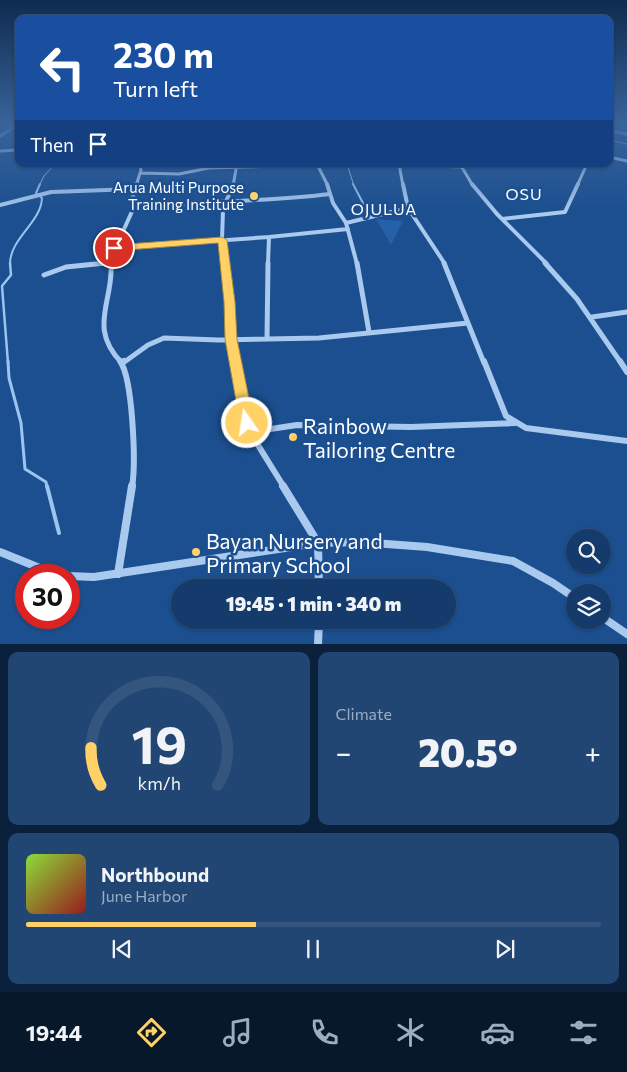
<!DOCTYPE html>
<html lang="en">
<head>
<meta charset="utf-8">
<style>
  :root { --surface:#143b6b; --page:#214673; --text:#f1f3f6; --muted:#9dadc1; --line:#33557e; --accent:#ffd166 }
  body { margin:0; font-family:Commissioner,sans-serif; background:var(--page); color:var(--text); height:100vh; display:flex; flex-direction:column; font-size:19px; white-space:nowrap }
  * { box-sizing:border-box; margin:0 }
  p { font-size:16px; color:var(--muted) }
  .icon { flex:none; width:28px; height:28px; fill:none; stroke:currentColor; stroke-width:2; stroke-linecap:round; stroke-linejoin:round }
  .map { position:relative; height:644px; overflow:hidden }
  .drawer { display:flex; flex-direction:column; gap:8px; padding:8px; background:#0b203b; flex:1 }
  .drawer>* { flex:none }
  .hud { position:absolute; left:15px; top:15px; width:598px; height:152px; border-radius:10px; box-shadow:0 1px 4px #0004,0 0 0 1px var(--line); background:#1a4fa0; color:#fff; overflow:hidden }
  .controls { position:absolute; left:566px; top:529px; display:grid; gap:10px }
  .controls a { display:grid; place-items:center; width:45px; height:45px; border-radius:50%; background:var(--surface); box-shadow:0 1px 4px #0004,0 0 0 1px var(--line); font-size:25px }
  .speed { position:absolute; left:15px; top:564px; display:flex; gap:10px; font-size:25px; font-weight:700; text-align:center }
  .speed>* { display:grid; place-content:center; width:65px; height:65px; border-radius:50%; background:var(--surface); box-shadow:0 1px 4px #0004,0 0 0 1px var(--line); line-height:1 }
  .speed .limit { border:8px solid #d22; background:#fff; color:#111 }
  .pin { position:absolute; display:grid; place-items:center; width:42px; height:42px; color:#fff; margin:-21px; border:2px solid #fff; border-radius:50%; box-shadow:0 1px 5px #0007 }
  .me { position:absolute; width:55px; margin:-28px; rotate:347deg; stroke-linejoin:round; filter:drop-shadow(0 0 4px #0008) }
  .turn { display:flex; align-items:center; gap:18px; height:105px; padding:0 15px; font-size:22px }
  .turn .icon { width:65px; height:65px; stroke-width:2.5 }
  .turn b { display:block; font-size:35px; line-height:42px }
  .then { display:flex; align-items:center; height:48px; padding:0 15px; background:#0003; gap:10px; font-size:19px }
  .big { font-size:38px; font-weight:800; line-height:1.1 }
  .drawer .card { flex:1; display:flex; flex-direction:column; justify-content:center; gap:8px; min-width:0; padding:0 18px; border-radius:10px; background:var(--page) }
  .drawer .dial { align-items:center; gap:0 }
  .dial svg { height:130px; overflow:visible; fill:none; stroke:var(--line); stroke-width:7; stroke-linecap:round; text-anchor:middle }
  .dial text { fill:var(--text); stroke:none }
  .song { display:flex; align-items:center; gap:15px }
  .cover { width:60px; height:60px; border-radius:8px; background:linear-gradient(135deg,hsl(90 70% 55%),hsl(0 70% 35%)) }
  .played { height:5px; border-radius:2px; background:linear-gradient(90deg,var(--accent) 40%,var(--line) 40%) }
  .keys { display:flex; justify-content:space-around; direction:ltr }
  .heat { display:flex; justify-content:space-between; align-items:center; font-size:28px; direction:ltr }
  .drawer .tiles { flex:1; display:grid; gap:8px; grid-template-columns:1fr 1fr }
  .card:last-child { grid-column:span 2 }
  .trip { position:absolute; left:171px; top:579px; width:285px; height:50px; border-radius:25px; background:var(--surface); box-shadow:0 1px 4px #0004,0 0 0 1px var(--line); font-weight:800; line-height:50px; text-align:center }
  .menu { display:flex; height:80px; justify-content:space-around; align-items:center; background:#08182b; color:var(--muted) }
  .menu .icon { width:35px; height:35px }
  .menu .active { color:var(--accent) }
  .menu b { font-size:22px; color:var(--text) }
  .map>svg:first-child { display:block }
  .green { fill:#2461a8 }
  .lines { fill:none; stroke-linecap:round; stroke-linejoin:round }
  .stream-far4 { stroke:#9cc4f0; stroke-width:1 }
  .stream-far3 { stroke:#9cc4f0; stroke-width:2 }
  .stream-far2 { stroke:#9cc4f0; stroke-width:2.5 }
  .stream-far1 { stroke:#9cc4f0; stroke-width:3 }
  .stream { stroke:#9cc4f0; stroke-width:4 }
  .minor-far4 { stroke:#a9c9ee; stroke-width:3 }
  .minor-far3 { stroke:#a9c9ee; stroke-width:4 }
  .minor-far2 { stroke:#a9c9ee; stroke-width:5 }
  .minor-far1 { stroke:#a9c9ee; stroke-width:6 }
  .minor { stroke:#a9c9ee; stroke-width:8 }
  .route { fill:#ffd166; stroke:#a68842 }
  .poi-dot { fill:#ffd166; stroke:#1b4f8f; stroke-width:2 }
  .labels { text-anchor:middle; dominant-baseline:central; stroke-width:5; stroke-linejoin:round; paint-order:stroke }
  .far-poi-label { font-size:15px; fill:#fff; stroke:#1b4f8f; text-anchor:end }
  .far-quarter-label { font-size:16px; letter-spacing:1px; fill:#fff; stroke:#1b4f8f }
  .near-poi-label { font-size:21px; fill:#fff; stroke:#1b4f8f; text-anchor:start }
</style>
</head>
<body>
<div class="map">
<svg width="627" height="645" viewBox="0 0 627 645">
  <rect width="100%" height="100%" fill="#1b4f8f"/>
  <!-- green -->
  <path class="green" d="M 376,219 L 403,221 L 391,245 Z"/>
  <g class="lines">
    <!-- stream-far4 -->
    <path class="stream-far4" d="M 609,140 L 627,144
      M 347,164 L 354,186
      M 39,186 L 44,176 L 55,164"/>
    <!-- stream-far3 -->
    <path class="stream-far3" d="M 353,184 L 365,207
      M 10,264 C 10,238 41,223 42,198 L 36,193 L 40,184"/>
    <!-- stream-far2 -->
    <path class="stream-far2" d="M 8,363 L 2,286 L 11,275 L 10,263"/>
    <!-- stream-far1 -->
    <path class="stream-far1" d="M 8,361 L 9,378 L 21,423 L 25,469 L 46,482 L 47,487"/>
    <!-- stream -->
    <path class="stream" d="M 47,486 L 59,533"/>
    <!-- minor-far4 -->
    <path class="minor-far4" d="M 609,130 L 627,134
      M 0,136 L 19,124
      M 0,151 L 19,150
      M 609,157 L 627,161
      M 317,164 L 328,186
      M 399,164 L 403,186
      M 460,164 L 473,186
      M 399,165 L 462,167
      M 140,173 L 179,174 L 209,168 L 317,165
      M 136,186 L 141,170 L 140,164
      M 233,186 L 237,164
      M 577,186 L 587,164"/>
    <!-- minor-far3 -->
    <path class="minor-far3" d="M 327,184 L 333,203 L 346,223 L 357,264
      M 403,184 L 408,208 L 445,264
      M 472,184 L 497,214 L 547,264
      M 0,205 L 51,192 L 134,189
      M 134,207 C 199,201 265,202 330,194
      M 502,219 L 565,212 L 578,184
      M 346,223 L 408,208
      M 114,248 L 269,237 L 348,229
      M 95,264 L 111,262
      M 111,264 L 111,258 L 134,207 L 133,194 L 136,184
      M 225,264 L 222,240 L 223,210 L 233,184
      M 268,264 L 269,237"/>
    <!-- minor-far2 -->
    <path class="minor-far2" d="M 111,263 C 114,301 87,328 122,363
      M 225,263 C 229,296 229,330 235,363
      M 357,263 L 369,332
      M 444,263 L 484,363
      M 545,263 L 577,299 L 621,363
      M 44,275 L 66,267 L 106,263
      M 592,317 L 627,312
      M 267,339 L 268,263
      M 123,363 L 148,345 L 164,338 L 218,340 L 319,338 L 468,323"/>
    <!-- minor-far1 -->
    <path class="minor-far1" d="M 120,361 C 133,379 136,464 132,487
      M 235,361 L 243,407 L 253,437 L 284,487
      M 484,361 L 506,416 L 526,428 L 627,441
      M 620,361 L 627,372
      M 122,363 L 124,361
      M 251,432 L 297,425 L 411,427 L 515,423"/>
    <!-- minor -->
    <path class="minor" d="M 283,486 L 318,543 L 319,588
      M 0,552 L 57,575
      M 118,574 L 132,486
      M 69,576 L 94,577 L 318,543 L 360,542 L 427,547 L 513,561 L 553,583 L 575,598
      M 602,617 L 627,634
      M 318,645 L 319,620"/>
  </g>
  <!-- sky -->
  <linearGradient id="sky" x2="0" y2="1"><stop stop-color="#0f2b4f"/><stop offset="0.58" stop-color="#39639b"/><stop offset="1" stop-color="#39639b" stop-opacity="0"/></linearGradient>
  <rect width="627" height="213" fill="url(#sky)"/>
  <!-- route -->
  <path class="route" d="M 222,237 L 227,240 L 235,302 L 237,339 L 254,423 L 252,427 L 247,429 L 242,427 L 240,423 L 225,339 L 224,302 L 218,243 L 114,251 L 109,248 L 114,245 Z"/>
  <!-- markers -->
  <g class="poi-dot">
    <circle cx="254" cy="196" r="5"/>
    <circle cx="293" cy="437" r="5"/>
    <circle cx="196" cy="552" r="5"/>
  </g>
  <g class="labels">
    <!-- far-poi labels -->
    <g class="far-poi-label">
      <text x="244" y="187">Arua Multi Purpose<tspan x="244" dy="17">Training Institute</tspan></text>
    </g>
    <!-- far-quarter labels -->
    <g class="far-quarter-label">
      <text x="524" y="193">OSU</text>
      <text x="384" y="208">OJULUA</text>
    </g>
    <!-- near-poi labels -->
    <g class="near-poi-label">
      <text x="303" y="425">Rainbow<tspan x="303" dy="24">Tailoring Centre</tspan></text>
      <text x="206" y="540">Bayan Nursery and<tspan x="206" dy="24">Primary School</tspan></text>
    </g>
  </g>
</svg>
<div class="controls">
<a><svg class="icon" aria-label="search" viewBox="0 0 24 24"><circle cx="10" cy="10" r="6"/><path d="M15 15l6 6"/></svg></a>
<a><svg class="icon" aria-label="layers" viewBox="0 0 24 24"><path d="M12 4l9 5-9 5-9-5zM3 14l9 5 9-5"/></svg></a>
</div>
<div class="speed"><div class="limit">30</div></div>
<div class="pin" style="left:114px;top:248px;background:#d93025"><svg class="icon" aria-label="arrive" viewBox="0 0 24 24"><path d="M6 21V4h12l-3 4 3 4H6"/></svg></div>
<svg class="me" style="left:247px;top:423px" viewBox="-20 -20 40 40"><circle r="17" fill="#ffd166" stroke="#fff" stroke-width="3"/><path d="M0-11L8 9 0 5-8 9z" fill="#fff"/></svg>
<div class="trip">19:45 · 1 min · 340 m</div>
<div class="hud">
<div class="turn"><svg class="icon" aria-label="left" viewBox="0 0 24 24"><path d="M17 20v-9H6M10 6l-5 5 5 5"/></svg><div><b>230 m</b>Turn left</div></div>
<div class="then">Then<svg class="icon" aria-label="arrive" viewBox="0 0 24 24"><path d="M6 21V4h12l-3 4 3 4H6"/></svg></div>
</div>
</div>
<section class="drawer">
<div class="tiles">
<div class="card dial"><svg viewBox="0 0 100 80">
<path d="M14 69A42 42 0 1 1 86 69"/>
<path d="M14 69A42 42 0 0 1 8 46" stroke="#ffd166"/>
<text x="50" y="56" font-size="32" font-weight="700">19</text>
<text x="50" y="72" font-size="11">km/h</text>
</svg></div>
<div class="card"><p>Climate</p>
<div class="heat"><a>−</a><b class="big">20.5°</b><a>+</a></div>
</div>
<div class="card">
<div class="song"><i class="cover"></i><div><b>Northbound</b><p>June Harbor</p></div></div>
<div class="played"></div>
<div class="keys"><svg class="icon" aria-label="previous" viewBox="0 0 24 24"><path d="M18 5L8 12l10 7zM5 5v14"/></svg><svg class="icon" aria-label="pause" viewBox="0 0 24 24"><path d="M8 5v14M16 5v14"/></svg><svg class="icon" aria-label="next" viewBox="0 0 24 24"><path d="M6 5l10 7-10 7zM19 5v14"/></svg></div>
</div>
</div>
</section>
<nav class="menu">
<b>19:44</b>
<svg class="icon active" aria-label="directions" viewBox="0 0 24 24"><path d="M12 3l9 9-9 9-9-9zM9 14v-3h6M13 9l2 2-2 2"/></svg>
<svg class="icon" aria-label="music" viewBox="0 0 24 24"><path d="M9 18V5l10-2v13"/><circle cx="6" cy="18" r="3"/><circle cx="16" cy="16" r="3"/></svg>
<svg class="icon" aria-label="phone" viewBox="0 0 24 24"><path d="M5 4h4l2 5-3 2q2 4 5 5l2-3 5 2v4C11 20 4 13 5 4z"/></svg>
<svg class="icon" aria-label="climate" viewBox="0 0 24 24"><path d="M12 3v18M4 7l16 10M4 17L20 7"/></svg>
<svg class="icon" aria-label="car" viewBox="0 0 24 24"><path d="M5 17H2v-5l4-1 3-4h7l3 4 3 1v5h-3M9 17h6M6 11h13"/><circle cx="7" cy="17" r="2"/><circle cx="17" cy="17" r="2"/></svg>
<svg class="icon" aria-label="filters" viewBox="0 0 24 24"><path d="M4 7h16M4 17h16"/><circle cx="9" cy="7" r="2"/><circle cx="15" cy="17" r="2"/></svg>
</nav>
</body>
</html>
